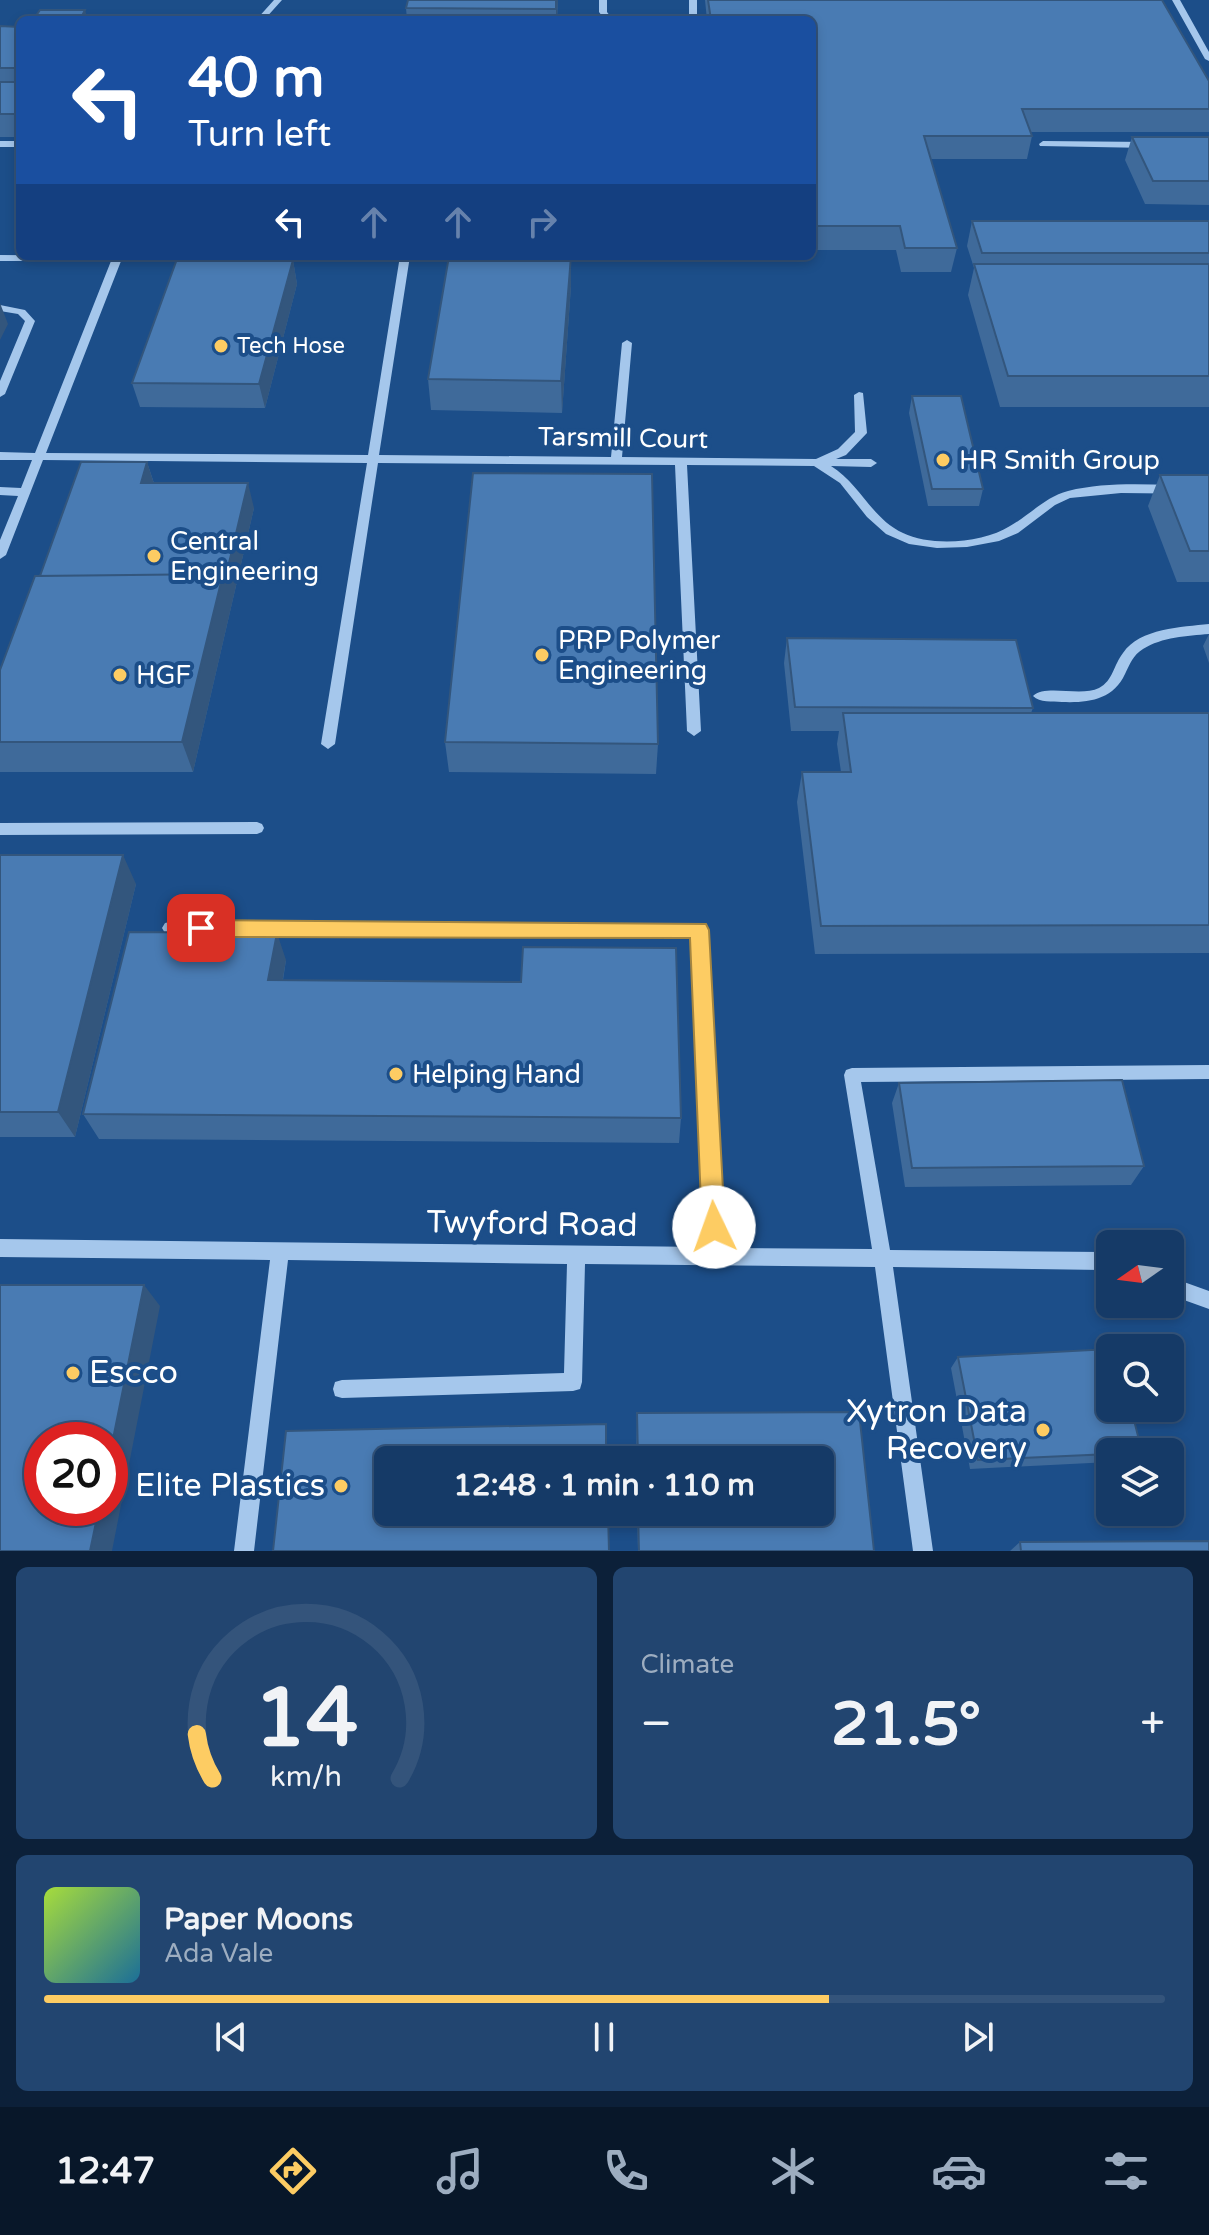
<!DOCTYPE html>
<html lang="en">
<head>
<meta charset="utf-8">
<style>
  :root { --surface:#153a67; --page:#224570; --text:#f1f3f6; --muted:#9dadc0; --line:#34547b; --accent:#fdcc63 }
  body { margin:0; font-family:"Varela Round",sans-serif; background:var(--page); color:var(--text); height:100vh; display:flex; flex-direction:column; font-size:30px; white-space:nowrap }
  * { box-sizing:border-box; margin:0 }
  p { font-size:26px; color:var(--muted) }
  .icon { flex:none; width:44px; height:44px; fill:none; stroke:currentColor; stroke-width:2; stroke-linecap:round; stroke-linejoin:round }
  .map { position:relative; height:1551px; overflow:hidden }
  .details { display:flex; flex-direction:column; gap:16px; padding:16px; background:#0c2039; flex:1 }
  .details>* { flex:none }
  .top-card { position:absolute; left:16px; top:16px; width:800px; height:244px; border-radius:12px; box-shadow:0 4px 12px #0003,0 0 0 2px var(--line); background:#1a4fa0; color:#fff; overflow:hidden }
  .needle { width:52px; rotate:256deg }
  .fabs { position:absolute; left:1096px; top:1230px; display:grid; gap:16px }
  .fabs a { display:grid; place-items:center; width:88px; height:88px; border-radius:12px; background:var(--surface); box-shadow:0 4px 12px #0003,0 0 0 2px var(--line); font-size:40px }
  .speed { position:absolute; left:24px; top:1422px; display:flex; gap:16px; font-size:40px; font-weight:700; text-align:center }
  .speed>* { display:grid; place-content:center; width:104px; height:104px; border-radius:50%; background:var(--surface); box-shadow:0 4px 12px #0003,0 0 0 2px var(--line); line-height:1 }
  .speed .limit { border:12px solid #d22; background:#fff; color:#111 }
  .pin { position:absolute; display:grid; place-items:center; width:68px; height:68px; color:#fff; margin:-34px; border-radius:16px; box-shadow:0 4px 12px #0006 }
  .me { position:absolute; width:88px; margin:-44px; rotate:357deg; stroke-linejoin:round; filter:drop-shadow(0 0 6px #0008) }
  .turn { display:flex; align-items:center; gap:28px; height:168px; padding:0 40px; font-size:36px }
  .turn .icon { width:104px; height:104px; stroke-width:2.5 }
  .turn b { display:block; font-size:56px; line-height:68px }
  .lanes { display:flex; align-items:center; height:76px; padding:0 40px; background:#0003; justify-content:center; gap:40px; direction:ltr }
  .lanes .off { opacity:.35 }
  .big { font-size:60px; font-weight:700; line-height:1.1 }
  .details .card { flex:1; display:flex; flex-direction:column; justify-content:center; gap:12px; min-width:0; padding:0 28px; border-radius:12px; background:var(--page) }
  .details .dial { align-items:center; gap:0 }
  .dial svg { height:208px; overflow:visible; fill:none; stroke:var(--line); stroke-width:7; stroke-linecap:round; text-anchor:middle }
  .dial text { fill:var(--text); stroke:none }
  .song { display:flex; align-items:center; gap:24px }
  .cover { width:96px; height:96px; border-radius:12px; background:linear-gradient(135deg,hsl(80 70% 55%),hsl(200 70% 35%)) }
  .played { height:8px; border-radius:4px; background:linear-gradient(90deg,var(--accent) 70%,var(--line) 70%) }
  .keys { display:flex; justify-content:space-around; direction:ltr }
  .heat { display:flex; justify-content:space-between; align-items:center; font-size:44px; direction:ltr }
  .details .tiles { flex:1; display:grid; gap:16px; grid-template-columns:1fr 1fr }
  .card:last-child { grid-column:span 2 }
  .trip { position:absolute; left:374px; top:1446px; width:460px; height:80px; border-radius:12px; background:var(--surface); box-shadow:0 4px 12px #0003,0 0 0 2px var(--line); font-weight:700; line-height:80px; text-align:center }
  .tab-bar { display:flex; height:128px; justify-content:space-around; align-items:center; background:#081729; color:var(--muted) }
  .tab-bar .icon { width:56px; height:56px }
  .tab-bar .current { color:var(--accent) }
  .tab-bar b { font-size:36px; color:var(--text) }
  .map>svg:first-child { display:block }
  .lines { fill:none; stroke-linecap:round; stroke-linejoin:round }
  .minor { fill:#a5c7ec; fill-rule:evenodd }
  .wall { fill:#3f6a9a }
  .shaded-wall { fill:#33567d }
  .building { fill:#497bb3; stroke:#33567d; stroke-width:2 }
  .route { fill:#fdcc63; stroke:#a48540; stroke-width:2 }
  .poi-dot { fill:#fdcc63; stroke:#1c4e89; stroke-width:3 }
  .labels { text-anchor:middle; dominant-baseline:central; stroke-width:8; stroke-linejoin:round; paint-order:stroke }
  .far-poi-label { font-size:22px; fill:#fff; stroke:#1c4e89; text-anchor:start }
  .street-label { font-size:26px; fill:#fff; stroke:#1c4e89 }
  .poi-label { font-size:26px; fill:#fff; stroke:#1c4e89; text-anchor:start }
  .near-street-label { font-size:32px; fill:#fff; stroke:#1c4e89 }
  .near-poi-label { font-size:32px; fill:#fff; stroke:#1c4e89; text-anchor:end }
</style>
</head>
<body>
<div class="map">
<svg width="1209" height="1551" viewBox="0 0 1209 1551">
  <rect width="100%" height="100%" fill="#1c4e89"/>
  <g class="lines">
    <!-- minor -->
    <path class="minor" d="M 274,0 L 282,0 L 264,20 L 256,20 Z
      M 599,0 L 607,0 L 607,12 L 613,20 L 605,20 L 599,12 Z
      M 689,0 L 697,0 L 697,20 L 689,20 Z
      M 1172,0 L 1180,0 L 1209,52 L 1209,61 L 1205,59 Z
      M 0,141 L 20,141 L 20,147 L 0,147 Z
      M 1043,141 L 1149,142 L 1153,145 L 1149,148 L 1040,146 L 1039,144 Z
      M 0,255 L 123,256 L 46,453 L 368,455 L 400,256 L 410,256 L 379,455 L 611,457 L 622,343 L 627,340 L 632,343 L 622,457 L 816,459 L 838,449 L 855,432 L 854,395 L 859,392 L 863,393 L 867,433 L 846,455 L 836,459 L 871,459 L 877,463 L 871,467 L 831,466 C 860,484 872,519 903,533 C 932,547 983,543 1010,526 C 1030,515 1045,497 1068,491 C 1113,480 1162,486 1209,486 L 1209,494 L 1121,493 L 1070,498 L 1055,505 L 1018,533 L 999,541 L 967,547 L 937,548 L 909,544 L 886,534 L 867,517 L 840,483 L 814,466 L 687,465 L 701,731 L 694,736 L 687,731 L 675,465 L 378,463 L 335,744 L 328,749 L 321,744 L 367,463 L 43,460 L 6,555 L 0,559 L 0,540 L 18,496 L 0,495 L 0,487 L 21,488 L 32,460 L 0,460 L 0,452 L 35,453 L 111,261 L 0,261 Z
      M 0,305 L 25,310 L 35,321 L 5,394 L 0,397 L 0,381 L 25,321 L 18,314 L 0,311 Z
      M 1209,624 L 1209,634 C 1187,636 1162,637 1143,649 C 1133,655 1130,664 1125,674 C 1113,700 1088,703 1062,702 C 1052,701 1040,703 1033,696 C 1045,684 1081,697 1099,688 C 1113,681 1114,664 1123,653 C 1140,628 1182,627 1209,624 Z
      M 257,822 L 262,824 L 264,828 L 262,832 L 257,834 L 0,835 L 0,823 Z
      M 170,922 L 699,924 L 704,925 L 707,930 L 723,1248 L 872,1249 L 844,1075 L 846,1070 L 852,1068 L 1209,1065 L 1209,1079 L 861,1082 L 890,1250 L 1102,1252 L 1110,1255 L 1110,1273 L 1102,1270 L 893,1267 L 933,1551 L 913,1551 L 875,1267 L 585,1264 L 582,1382 L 580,1389 L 573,1391 L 342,1398 L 335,1396 L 333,1389 L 335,1382 L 342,1380 L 564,1373 L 567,1264 L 288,1260 L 254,1551 L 234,1551 L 270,1260 L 0,1257 L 0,1239 L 706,1247 L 692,936 L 170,934 L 165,933 L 162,928 L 165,923 Z
      M 1170,1277 L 1209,1291 L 1209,1309 L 1170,1295 Z"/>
  </g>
  <!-- wall -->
  <path class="wall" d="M 408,0 L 558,0 L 557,20 L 407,20 L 406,8 Z
    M 705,0 L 1162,0 L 1209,81 L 1209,132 L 1031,132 L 1032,136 L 1027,159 L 931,159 L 957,248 L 951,272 L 901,272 L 896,250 L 812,250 L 812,20 L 707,20 Z
    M 0,26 L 20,27 L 20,137 L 0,137 Z
    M 1132,137 L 1209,137 L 1209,205 L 1145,204 L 1125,160 Z
    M 972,221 L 1209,221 L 1209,407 L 1000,407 L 968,295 L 974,268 L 967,246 Z
    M 293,260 L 297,284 L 265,408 L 140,407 L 132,383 Z
    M 571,286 L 562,413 L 431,410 L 428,379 Z
    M 912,396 L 983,489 L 979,506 L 928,506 L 909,413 Z
    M 147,462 L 154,483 L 254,508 L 193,772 L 0,772 L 0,670 L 40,576 Z
    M 1160,475 L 1209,475 L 1209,582 L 1177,582 L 1148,506 Z
    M 1209,634 L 1209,663 L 1203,646 Z
    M 787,638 L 1033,708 L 1031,713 L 1209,713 L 1209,953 L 815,954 L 797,802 L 802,772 L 841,772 L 837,744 L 839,731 L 791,731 L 784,663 Z
    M 445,742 L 658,744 L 656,774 L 449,772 Z
    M 0,855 L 136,884 L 75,1137 L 0,1137 Z
    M 286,960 L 283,980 L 681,1118 L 679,1143 L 99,1139 L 83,1114 Z
    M 899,1083 L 1144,1166 L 1131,1185 L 905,1187 L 892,1103 Z
    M 958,1357 L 1110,1452 L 1110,1462 L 970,1469 L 951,1368 Z
    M 859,1412 L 874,1551 L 638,1551 L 637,1512 L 820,1512 L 820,1460 L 636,1460 L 637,1413 Z
    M 1020,1542 L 1209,1551 L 1010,1551 Z"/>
  <!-- shaded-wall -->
  <path class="shaded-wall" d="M 556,0 L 558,0 L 557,20 L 556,20 Z
    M 85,10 L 88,20 L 80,20 Z
    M 571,256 L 571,286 L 562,413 L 561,381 Z
    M 293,260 L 297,284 L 265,408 L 259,384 Z
    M 0,303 L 8,324 L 0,340 Z
    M 147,462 L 155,487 L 141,483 Z
    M 248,483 L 254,508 L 193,772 L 182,742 L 223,574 Z
    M 123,855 L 136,884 L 75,1137 L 58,1112 Z
    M 277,933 L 286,960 L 278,1007 L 268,980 Z
    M 144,1285 L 160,1306 L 112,1551 L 90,1551 L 99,1508 L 110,1508 L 110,1454 Z"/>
  <!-- building -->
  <path class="building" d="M 408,0 L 556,0 L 556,9 L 406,8 Z
    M 708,0 L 1162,0 L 1209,81 L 1209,109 L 1022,109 L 1032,136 L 924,136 L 957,248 L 905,248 L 900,226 L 812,226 L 812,125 L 815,125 L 812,111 L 812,20 L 711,20 Z
    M 40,10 L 85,10 L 80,20 L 33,20 Z
    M 0,26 L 20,27 L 20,68 L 0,68 Z
    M 0,82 L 20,82 L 20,114 L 0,114 Z
    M 1132,137 L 1209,137 L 1209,181 L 1153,181 Z
    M 972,221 L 1209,221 L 1209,253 L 982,253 Z
    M 449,256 L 571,256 L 561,381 L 428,379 Z
    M 177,259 L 293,260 L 259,384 L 132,383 Z
    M 974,264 L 1209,264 L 1209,376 L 1008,376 Z
    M 912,396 L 961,396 L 983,489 L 932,489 Z
    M 81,462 L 147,462 L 141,483 L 248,483 L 225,580 L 223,574 L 40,576 Z
    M 473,473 L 652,474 L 658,744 L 445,742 Z
    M 1160,475 L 1209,475 L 1209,551 L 1190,551 Z
    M 223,574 L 182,742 L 0,742 L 0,670 L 35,576 Z
    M 787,638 L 1016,640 L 1033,708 L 795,707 Z
    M 843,713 L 1209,713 L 1209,925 L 821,926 L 802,772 L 851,772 Z
    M 0,855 L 123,855 L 58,1112 L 0,1112 Z
    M 129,932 L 277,933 L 268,980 L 521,982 L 523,947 L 676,948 L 681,1118 L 83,1114 Z
    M 1122,1080 L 1144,1166 L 912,1168 L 899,1083 Z
    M 0,1285 L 144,1285 L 110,1454 L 110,1440 L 42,1440 L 42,1508 L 99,1508 L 90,1551 L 0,1551 Z
    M 1110,1349 L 1110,1408 L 1131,1408 L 1142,1452 L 1110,1452 L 1110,1454 L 978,1460 L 958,1357 Z
    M 859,1412 L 874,1551 L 639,1551 L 638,1512 L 820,1512 L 820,1460 L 638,1460 L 637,1413 Z
    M 606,1424 L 606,1460 L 388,1460 L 388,1512 L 608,1512 L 609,1551 L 273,1551 L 286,1431 Z
    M 1209,1541 L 1209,1551 L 1021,1551 L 1020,1542 Z"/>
  <!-- route -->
  <path class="route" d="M 201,920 L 706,924 L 709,930 L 725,1227 L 722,1235 L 714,1238 L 706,1235 L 702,1227 L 690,938 L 201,937 L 194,934 L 191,928 L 194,922 Z"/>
  <!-- markers -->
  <g class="poi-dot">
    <circle cx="221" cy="346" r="8"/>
    <circle cx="943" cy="460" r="8"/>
    <circle cx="154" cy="556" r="8"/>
    <circle cx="542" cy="655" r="8"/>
    <circle cx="120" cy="675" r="8"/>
    <circle cx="396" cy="1074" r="8"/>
    <circle cx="73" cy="1373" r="8"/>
    <circle cx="1043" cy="1430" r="8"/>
    <circle cx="341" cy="1486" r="8"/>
  </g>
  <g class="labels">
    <!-- far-poi labels -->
    <g class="far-poi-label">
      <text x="237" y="346">Tech Hose</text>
    </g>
    <!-- street labels -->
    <g class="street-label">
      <text transform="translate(623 438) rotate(1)">Tarsmill Court</text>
    </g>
    <!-- poi labels -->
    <g class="poi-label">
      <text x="959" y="460">HR Smith Group</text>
      <text x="170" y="541">Central<tspan x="170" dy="30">Engineering</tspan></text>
      <text x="558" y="640">PRP Polymer<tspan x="558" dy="30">Engineering</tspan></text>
      <text x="136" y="675">HGF</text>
      <text x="412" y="1074">Helping Hand</text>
    </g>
    <!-- near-street labels -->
    <g class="near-street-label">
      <text transform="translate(532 1224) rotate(1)">Twyford Road</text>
    </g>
    <!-- near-poi labels -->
    <g class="near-poi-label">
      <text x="89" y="1373" text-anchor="start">Escco</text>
      <text x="1027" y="1412">Xytron Data<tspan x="1027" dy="37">Recovery</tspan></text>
      <text x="325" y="1486">Elite Plastics</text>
    </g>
  </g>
</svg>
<div class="fabs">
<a><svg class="needle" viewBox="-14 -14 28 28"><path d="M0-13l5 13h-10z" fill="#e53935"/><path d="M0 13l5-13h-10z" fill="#9dadc0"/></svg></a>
<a><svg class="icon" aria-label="search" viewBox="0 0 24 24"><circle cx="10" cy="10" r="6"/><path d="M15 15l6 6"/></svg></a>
<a><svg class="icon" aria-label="layers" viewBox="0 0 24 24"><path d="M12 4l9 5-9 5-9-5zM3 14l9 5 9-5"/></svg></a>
</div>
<div class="speed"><div class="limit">20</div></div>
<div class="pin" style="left:201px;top:928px;background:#d93025"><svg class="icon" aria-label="arrive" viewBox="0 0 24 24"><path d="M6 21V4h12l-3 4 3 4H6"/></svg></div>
<svg class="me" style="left:714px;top:1227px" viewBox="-20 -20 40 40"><circle r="19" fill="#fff"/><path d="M0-13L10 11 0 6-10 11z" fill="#fdcc63"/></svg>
<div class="trip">12:48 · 1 min · 110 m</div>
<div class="top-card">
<div class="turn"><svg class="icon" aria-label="left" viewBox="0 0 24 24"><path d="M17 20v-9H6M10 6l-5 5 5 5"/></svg><div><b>40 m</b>Turn left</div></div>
<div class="lanes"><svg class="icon" aria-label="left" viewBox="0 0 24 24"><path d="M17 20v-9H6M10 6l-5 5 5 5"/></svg><svg class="icon off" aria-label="ahead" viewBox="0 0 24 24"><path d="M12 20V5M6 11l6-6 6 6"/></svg><svg class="icon off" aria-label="ahead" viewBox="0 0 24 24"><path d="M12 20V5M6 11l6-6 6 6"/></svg><svg class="icon off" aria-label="right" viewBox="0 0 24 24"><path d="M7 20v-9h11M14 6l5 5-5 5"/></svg></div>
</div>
</div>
<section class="details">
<div class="tiles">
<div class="card dial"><svg viewBox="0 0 100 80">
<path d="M14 69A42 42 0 1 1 86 69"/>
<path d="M14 69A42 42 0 0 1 8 52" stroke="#fdcc63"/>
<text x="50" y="56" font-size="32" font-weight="700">14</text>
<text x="50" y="72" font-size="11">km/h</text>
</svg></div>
<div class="card"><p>Climate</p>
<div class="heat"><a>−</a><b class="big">21.5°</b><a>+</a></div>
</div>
<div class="card">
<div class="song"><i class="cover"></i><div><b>Paper Moons</b><p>Ada Vale</p></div></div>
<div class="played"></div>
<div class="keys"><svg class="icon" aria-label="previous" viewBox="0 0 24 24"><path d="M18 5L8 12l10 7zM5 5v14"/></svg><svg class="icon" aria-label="pause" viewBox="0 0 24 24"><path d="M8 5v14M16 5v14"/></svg><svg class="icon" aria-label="next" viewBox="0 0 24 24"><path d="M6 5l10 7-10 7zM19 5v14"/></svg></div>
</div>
</div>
</section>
<nav class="tab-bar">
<b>12:47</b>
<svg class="icon current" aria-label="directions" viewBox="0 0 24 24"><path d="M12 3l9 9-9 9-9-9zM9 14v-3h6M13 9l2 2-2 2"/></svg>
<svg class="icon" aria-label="music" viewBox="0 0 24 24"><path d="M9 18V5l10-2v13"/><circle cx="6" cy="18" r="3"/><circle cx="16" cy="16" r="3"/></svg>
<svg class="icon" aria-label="phone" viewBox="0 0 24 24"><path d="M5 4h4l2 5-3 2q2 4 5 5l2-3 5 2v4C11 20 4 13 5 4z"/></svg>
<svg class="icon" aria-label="climate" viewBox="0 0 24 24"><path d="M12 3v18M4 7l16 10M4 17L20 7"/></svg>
<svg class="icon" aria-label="car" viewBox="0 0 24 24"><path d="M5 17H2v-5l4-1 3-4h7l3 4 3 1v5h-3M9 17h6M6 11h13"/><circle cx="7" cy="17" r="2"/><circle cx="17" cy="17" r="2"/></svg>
<svg class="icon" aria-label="filters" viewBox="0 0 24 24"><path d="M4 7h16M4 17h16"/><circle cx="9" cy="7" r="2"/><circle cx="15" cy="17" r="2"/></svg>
</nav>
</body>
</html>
